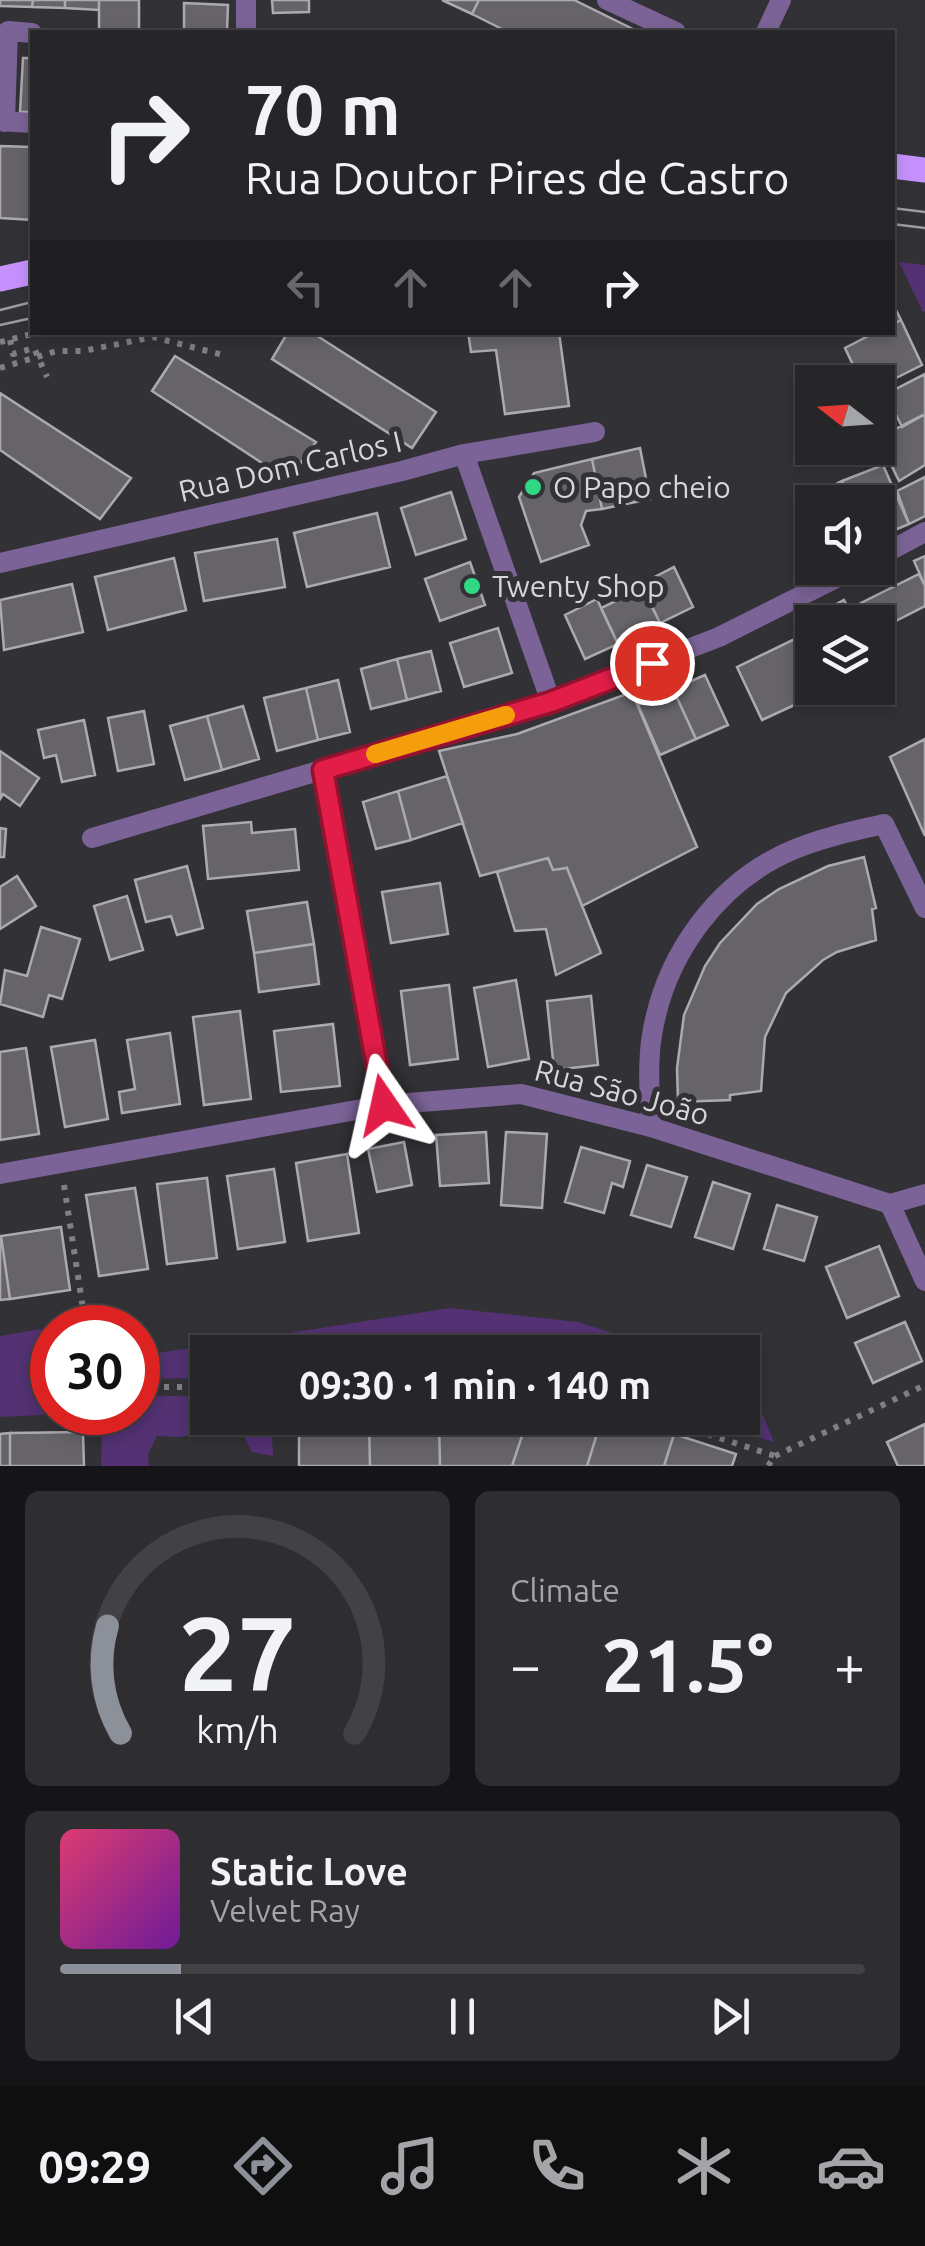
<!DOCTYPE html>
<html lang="en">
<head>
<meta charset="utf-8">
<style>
  :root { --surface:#262528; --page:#2e2d30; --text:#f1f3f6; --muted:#a4a5a8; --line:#424245; --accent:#8c9099 }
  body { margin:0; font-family:Ubuntu,sans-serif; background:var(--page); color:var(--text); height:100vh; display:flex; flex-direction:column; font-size:38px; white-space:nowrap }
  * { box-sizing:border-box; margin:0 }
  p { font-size:32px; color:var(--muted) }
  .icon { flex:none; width:55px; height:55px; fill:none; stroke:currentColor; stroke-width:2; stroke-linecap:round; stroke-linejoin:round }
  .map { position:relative; height:1466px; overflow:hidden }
  .details { display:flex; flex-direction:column; gap:25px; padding:25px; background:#151416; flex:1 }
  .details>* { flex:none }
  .top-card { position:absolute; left:30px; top:30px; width:865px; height:305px; border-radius:0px; box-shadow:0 5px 15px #0003,0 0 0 2px var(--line); background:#262528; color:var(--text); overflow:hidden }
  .needle { width:65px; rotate:287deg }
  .tools { position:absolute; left:795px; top:365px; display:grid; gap:20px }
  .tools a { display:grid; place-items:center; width:100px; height:100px; border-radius:0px; background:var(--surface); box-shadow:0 5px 15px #0003,0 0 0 2px var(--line); font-size:50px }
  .speed { position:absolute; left:30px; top:1305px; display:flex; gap:20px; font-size:50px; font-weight:700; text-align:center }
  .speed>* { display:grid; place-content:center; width:130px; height:130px; border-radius:50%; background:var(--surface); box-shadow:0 5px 15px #0003,0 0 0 2px var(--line); line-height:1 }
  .speed .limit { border:15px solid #d22; background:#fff; color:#111 }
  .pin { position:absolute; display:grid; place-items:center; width:85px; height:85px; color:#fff; margin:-42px; border:5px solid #fff; border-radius:50%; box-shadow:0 2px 10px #0007 }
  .me { position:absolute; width:110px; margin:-55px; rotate:349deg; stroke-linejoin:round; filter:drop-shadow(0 0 8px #0008) }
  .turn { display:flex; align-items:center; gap:35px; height:210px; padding:0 50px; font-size:45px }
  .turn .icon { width:130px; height:130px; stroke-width:2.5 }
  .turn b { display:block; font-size:70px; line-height:85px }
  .lanes { display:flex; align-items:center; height:95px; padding:0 50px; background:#0003; justify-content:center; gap:50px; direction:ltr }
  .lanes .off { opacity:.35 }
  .big { font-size:75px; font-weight:700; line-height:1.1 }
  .details .widget { flex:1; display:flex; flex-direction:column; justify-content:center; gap:15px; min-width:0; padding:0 35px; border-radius:15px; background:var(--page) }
  .details .dial { align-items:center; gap:0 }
  .dial svg { height:260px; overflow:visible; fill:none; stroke:var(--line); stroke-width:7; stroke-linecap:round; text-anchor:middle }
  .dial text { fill:var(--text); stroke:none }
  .song { display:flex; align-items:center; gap:30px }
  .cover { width:120px; height:120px; border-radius:15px; background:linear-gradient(135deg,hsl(340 70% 55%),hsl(280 70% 35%)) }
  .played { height:10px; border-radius:5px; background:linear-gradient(90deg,var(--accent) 15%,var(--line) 15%) }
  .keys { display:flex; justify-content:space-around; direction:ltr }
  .heat { display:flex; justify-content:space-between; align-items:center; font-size:55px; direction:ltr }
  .details .tiles { flex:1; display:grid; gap:25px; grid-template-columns:1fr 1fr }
  .widget:last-child { grid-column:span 2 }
  .trip { position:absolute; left:190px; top:1335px; width:570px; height:100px; border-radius:0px; background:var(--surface); box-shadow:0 5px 15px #0003,0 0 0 2px var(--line); font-weight:700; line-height:100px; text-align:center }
  .tabs { display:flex; height:160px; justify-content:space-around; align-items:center; background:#0f0f10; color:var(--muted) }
  .tabs .icon { width:70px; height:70px }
  .tabs .active { color:var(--accent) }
  .tabs b { font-size:45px; color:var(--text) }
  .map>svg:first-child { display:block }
  .green { fill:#533173 }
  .building { fill:#666469; stroke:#acaaaf; stroke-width:2.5 }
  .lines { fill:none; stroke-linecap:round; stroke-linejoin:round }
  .path { stroke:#807f82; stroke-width:6; stroke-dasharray:5 8; stroke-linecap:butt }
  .street { stroke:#7b6397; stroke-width:20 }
  .primary { stroke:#c591fd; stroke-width:25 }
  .tram { stroke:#9c9b9d; stroke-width:2.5 }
  .route-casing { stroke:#92132f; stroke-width:25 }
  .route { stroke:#e11d48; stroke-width:18 }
  .slow { stroke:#f59e0b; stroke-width:18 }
  .poi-dot { fill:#2fd883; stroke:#323135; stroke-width:4 }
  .labels { text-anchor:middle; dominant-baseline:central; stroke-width:10; stroke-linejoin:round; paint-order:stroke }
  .street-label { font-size:30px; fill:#d7d6d8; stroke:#323135 }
  .poi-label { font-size:30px; fill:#d7d6d8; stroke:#323135; text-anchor:start }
</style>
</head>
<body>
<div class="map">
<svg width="925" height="1466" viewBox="0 0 925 1466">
  <rect width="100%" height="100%" fill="#323135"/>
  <!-- green -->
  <path class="green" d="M 899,262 L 925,265 L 925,311 L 923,312 Z
    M 450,1308 L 578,1322 L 672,1352 L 208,1352 L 207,1378 L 138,1379 L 138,1356 Z
    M 81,1322 L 82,1327 L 52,1328 L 52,1412 L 81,1413 L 0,1417 L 0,1336 Z
    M 743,1375 L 747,1377 L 774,1442 L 692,1418 L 742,1418 Z
    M 138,1395 L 207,1397 L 208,1418 L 271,1418 L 273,1456 L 252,1452 L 239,1427 L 180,1437 L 157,1436 L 148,1454 L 149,1466 L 101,1466 L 102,1429 L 83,1413 L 138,1412 Z"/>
  <!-- building -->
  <path class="building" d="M 0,0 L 33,0 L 32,7 L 0,6 Z
    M 33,0 L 65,0 L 65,8 L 32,7 Z
    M 65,0 L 99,0 L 99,10 L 65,8 Z
    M 99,0 L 139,0 L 139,32 L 99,32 Z
    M 272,0 L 309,0 L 309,12 L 273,13 Z
    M 442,0 L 479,0 L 472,14 Z
    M 479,0 L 574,0 L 635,30 L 508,32 L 472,14 Z
    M 184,3 L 228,5 L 227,32 L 184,32 Z
    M 23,58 L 32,58 L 32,112 L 20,112 Z
    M 0,146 L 32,147 L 32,220 L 0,218 Z
    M 892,302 L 901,320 L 892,325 Z
    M 901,320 L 922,365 L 878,387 L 878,382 L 861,382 L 845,348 L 876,332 L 892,332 L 892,325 Z
    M 288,332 L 311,332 L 436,412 L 412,448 L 272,359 Z
    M 468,332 L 559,332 L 569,406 L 505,414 L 496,350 L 471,352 Z
    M 175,356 L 316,442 L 288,480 L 152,391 Z
    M 925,374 L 925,414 L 902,427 L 886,394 Z
    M 0,393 L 131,478 L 100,519 L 0,450 Z
    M 925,414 L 925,465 L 899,481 L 878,438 Z
    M 640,448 L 650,499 L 602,509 L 592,459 Z
    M 592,459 L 602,509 L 586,511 L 581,525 L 589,545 L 541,562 L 519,497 L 534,473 Z
    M 883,465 L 909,524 L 878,537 L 878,502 L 853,502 L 842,481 Z
    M 925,477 L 925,516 L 909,524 L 897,491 Z
    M 842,481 L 853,502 L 812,502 L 812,509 L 807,499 Z
    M 451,492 L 466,539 L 416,555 L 401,508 Z
    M 377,513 L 390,567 L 307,587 L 294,533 Z
    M 277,539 L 285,587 L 204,601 L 195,553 Z
    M 925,556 L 925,586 L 914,561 Z
    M 174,558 L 186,610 L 108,630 L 95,577 Z
    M 470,562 L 485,605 L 440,621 L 425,579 Z
    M 674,567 L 693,607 L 660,623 L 641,584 Z
    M 919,574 L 925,586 L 925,606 L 878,630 L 878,622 L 856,622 L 849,609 Z
    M 72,584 L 83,632 L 4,650 L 0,600 Z
    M 643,588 L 660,623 L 618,644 L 601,608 Z
    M 597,599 L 618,644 L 585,659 L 565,615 Z
    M 844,600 L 856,622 L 819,622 L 816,615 Z
    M 498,628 L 512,673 L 464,687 L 450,643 Z
    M 801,636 L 812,660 L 812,688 L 827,690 L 762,720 L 737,667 Z
    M 431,651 L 441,691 L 407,700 L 397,659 Z
    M 397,659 L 407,700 L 371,709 L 361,669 Z
    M 705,675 L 728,725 L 696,739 L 673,689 Z
    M 338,680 L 350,732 L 318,740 L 306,688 Z
    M 306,688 L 318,740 L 277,751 L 264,698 Z
    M 673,689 L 696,739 L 660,755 L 638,705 Z
    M 632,692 L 697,847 L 582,906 L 567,868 L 553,870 L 548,858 L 480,876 L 439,751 L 517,734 Z
    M 243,706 L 259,759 L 222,770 L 207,716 Z
    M 144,711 L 154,764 L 118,771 L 108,718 Z
    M 207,716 L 222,770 L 185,780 L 170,726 Z
    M 84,720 L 95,775 L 62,782 L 56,755 L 44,758 L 38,730 Z
    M 925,739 L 925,836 L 890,757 Z
    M 0,751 L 39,778 L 20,806 L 3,794 L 0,799 Z
    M 447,776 L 463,823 L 411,840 L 398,791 Z
    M 398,791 L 411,840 L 376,849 L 363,802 Z
    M 251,822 L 252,833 L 295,829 L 299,870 L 208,879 L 203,826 Z
    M 0,828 L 6,829 L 4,857 L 0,857 Z
    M 864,857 L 876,908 L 872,909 L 876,940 L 837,952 L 823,960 L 786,993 L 765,1037 L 761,1091 L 730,1095 L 730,1100 L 678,1102 L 677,1068 L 684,1015 L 705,966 L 720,943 L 757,904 L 779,889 L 828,866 Z
    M 548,858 L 553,870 L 567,868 L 601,953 L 556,975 L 546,929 L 515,931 L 497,872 Z
    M 187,866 L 203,928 L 177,935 L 171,916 L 146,922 L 135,880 Z
    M 17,876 L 36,906 L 0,929 L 0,887 Z
    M 440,883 L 448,934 L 391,943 L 382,892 Z
    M 127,896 L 143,950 L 110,960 L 94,906 Z
    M 307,902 L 314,944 L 254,953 L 247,911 Z
    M 41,927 L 80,939 L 62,999 L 49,995 L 43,1017 L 0,1004 L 5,970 L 27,976 Z
    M 314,944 L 319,984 L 259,992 L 254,953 Z
    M 516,980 L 529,1059 L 488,1067 L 474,988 Z
    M 449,985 L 458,1059 L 410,1065 L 401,991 Z
    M 591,996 L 598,1065 L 554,1070 L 547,1001 Z
    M 240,1011 L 251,1099 L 204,1105 L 193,1017 Z
    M 333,1024 L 340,1086 L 281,1092 L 274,1031 Z
    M 170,1033 L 180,1104 L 122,1113 L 119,1092 L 135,1089 L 127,1040 Z
    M 95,1040 L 108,1119 L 65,1127 L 51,1047 Z
    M 26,1048 L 39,1134 L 0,1140 L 0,1052 Z
    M 486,1132 L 489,1183 L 440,1186 L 436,1135 Z
    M 506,1132 L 547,1134 L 542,1208 L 501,1205 Z
    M 404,1142 L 412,1185 L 377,1192 L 368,1149 Z
    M 581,1147 L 630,1161 L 623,1187 L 612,1183 L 604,1213 L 565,1202 Z
    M 347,1154 L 359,1233 L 308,1241 L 296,1163 Z
    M 647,1165 L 687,1177 L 671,1227 L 631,1215 Z
    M 274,1169 L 285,1242 L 238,1249 L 227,1176 Z
    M 207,1178 L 217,1258 L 167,1264 L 157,1184 Z
    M 713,1182 L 750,1194 L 733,1249 L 695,1237 Z
    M 135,1188 L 148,1269 L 99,1276 L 86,1195 Z
    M 777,1205 L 817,1217 L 804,1261 L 764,1249 Z
    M 61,1227 L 70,1290 L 10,1299 L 1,1236 Z
    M 1,1236 L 10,1299 L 0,1300 L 0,1236 Z
    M 879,1246 L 899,1296 L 847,1318 L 826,1267 Z
    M 905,1322 L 922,1361 L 873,1383 L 855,1343 Z
    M 299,1418 L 369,1418 L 370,1466 L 299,1466 Z
    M 369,1418 L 439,1418 L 440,1466 L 370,1466 Z
    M 439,1418 L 528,1418 L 512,1466 L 440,1466 Z
    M 528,1418 L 602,1418 L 587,1466 L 512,1466 Z
    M 602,1418 L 625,1418 L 674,1434 L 664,1466 L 587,1466 Z
    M 925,1424 L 925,1466 L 898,1466 L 887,1442 Z
    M 83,1432 L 84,1466 L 10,1466 L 10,1433 Z
    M 10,1433 L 10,1466 L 0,1466 L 0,1434 Z
    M 674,1434 L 736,1454 L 732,1466 L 664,1466 Z"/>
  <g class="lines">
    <!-- path -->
    <path class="path" d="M 10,340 L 13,354 L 34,348 L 47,377
      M 0,342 L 40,332
      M 0,368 L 57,351 L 83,351 L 153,337 L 223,355
      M 64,1185 L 86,1328
      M 138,1387 L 208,1387
      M 658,1418 L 775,1456 L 768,1466
      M 775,1456 L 925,1385"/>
    <!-- street -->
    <path class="street" d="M 607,0 L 676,32
      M 246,32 L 246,0
      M 766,32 L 781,0
      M 0,121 L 32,123
      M 5,122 L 8,31 L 32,33
      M 464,454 L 551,702
      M 878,557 L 925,532
      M 0,563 L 402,471 L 464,454 L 595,432
      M 323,770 L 384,1105
      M 92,838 L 551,702 L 719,637 L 856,568
      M 651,1127 C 650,1096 647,1065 652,1035 C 665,954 719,880 795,849 C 824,837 854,831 884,824 L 925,908
      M 0,1174 L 384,1105 L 521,1094 L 651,1127 L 890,1204 L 925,1194
      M 890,1204 L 925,1281"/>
    <!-- primary -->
    <path class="primary" d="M 892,166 L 925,170
      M 0,279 L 32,272"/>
    <!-- tram -->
    <path class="tram" d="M 892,208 L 925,212
      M 892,224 L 925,228
      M 0,310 L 32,302
      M 0,325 L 32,318"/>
  </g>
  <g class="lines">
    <!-- route casing -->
    <g class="route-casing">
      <path id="route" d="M 384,1105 L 323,770 L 551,702 L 652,663"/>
    </g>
    <!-- route -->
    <use href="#route" class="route"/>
    <!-- slow -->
    <path class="slow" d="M 375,754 L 506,715"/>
  </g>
  <!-- markers -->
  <g class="poi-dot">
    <circle cx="533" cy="487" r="10"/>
    <circle cx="472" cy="586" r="10"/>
  </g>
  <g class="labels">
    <!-- street labels -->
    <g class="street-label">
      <text transform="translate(290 466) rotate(-13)">Rua Dom Carlos I</text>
      <text transform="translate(622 1092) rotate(15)">Rua São João</text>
    </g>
    <!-- poi labels -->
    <g class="poi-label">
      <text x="553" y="487">O Papo cheio</text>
      <text x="492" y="586">Twenty Shop</text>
    </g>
  </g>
</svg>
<div class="tools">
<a><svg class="needle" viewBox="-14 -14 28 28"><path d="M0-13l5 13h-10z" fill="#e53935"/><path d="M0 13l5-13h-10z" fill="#a4a5a8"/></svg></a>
<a><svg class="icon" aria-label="sound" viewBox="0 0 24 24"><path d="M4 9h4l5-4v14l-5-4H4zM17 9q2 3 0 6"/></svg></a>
<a><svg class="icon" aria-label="layers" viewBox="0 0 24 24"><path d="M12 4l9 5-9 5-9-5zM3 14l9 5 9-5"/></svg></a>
</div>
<div class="speed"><div class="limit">30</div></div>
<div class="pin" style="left:652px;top:663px;background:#d93025"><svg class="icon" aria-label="arrive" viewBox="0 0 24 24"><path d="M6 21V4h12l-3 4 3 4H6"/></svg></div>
<svg class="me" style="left:384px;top:1105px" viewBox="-20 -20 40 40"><path d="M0-17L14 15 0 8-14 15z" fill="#e11d48" stroke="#fff" stroke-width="4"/></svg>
<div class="trip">09:30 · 1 min · 140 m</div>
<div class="top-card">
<div class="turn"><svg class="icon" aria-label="right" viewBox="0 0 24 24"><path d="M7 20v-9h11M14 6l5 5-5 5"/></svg><div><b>70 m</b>Rua Doutor Pires de Castro</div></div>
<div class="lanes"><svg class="icon off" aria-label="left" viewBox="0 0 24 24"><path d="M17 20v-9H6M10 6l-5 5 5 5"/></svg><svg class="icon off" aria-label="ahead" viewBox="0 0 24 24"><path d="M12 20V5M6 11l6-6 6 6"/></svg><svg class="icon off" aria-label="ahead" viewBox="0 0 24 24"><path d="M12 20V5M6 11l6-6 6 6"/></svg><svg class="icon" aria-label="right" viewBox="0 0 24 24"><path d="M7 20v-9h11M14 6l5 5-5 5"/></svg></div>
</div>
</div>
<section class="details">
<div class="tiles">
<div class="widget dial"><svg viewBox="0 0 100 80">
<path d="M14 69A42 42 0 1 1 86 69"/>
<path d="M14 69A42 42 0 0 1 10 36" stroke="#8c9099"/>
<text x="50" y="56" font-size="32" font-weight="700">27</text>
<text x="50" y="72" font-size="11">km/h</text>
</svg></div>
<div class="widget"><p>Climate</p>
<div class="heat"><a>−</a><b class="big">21.5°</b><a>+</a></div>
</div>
<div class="widget">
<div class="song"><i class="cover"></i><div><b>Static Love</b><p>Velvet Ray</p></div></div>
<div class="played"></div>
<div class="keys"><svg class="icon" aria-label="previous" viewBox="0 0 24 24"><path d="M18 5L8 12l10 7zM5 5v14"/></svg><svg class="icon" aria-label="pause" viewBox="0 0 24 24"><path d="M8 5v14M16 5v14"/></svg><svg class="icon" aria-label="next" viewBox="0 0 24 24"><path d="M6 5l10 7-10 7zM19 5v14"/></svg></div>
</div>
</div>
</section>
<nav class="tabs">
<b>09:29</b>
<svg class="icon active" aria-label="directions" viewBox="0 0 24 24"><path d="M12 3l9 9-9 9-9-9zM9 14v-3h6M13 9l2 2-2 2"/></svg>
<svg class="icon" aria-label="music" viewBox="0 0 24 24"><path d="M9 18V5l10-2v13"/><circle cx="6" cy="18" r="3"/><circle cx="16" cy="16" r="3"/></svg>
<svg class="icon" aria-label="phone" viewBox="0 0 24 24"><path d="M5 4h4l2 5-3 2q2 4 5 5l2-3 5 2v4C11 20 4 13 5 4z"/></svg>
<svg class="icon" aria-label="climate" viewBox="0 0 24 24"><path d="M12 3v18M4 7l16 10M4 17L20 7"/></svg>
<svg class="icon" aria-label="car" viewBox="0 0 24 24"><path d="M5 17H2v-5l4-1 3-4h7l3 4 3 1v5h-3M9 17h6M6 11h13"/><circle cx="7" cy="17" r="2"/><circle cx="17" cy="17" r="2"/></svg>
</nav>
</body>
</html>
